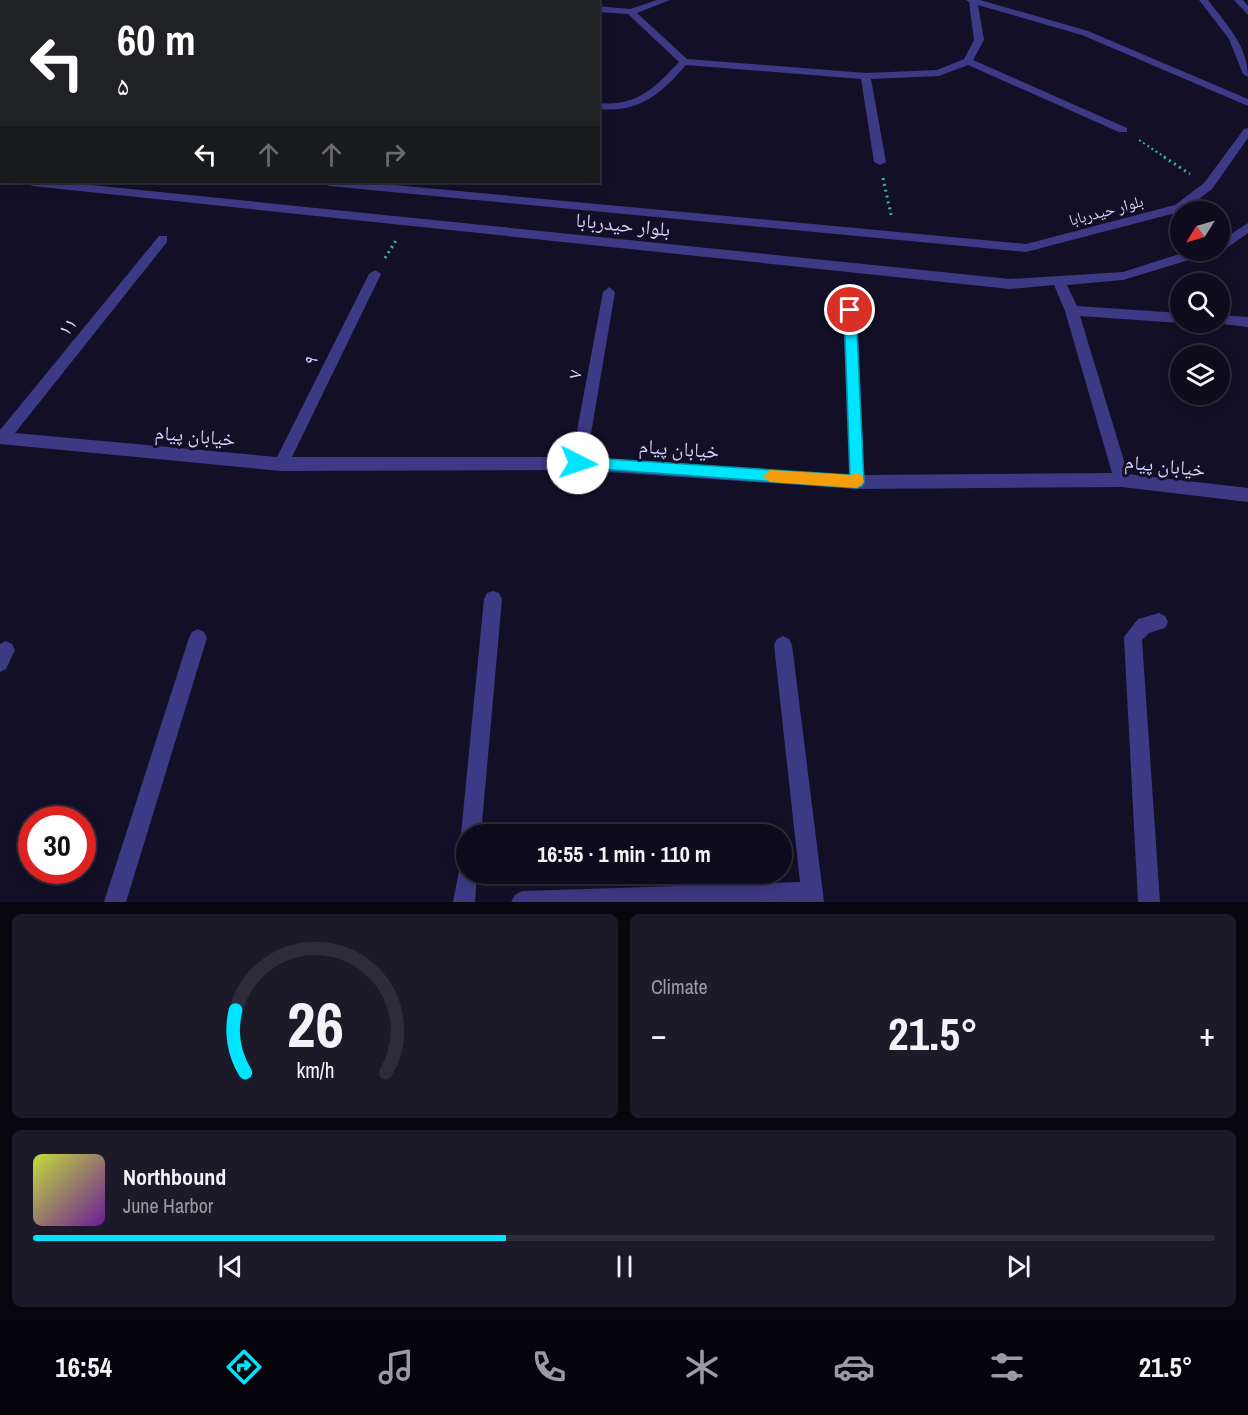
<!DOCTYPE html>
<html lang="en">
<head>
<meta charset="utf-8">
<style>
  :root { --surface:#0e0b1c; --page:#1c1929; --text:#f1f3f6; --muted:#9b9ba3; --line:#2e2b3b; --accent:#00e5ff }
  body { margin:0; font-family:"Archivo Narrow","Noto Naskh Arabic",sans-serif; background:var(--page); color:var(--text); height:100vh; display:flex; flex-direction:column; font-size:22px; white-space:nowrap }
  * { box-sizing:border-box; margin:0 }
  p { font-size:20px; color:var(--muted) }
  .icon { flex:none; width:33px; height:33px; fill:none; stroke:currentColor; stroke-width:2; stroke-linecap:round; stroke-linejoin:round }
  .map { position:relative; height:902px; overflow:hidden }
  .drawer { display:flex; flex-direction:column; gap:12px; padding:12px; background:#08060f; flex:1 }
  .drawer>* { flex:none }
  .banner { position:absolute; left:0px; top:0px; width:600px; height:183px; box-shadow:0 3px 15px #0003,0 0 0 2px var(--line); background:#202124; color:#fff; overflow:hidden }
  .needle { width:39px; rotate:233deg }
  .fabs { position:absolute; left:1170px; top:201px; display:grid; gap:12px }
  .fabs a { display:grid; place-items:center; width:60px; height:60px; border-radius:50%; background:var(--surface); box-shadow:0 3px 15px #0003,0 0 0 2px var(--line); font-size:30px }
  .speed { position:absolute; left:18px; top:806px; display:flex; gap:12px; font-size:30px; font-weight:700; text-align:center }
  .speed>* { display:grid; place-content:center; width:78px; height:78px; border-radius:50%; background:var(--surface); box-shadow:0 3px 15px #0003,0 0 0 2px var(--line); line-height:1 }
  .speed .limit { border:9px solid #d22; background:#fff; color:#111 }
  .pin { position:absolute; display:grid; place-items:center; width:51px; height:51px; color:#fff; margin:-26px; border:3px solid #fff; border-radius:50%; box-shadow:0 2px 6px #0007 }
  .me { position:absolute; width:66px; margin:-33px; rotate:94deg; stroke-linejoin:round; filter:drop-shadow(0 0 4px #0008) }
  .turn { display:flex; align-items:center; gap:21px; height:126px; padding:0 18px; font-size:27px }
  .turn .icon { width:78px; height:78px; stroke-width:2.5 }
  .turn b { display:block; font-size:42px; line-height:51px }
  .lanes { display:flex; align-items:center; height:57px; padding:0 18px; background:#0003; justify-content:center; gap:30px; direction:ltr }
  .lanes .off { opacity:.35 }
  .big { font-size:45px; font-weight:800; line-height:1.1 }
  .drawer .card { flex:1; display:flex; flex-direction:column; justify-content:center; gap:9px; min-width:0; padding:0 21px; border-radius:9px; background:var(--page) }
  .drawer .dial { align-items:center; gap:0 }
  .dial svg { height:156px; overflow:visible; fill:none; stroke:var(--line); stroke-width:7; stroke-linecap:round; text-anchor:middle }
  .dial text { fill:var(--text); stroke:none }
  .song { display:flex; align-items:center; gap:18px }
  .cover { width:72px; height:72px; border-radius:9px; background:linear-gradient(135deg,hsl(70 70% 55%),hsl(280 70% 35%)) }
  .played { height:6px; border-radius:3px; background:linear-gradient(90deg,var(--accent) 40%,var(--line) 40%) }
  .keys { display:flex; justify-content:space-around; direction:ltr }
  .heat { display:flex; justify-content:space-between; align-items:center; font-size:33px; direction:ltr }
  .drawer .tiles { flex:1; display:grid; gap:12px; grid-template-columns:1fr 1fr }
  .card:last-child { grid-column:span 2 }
  .trip { position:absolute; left:456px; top:824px; width:336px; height:60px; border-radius:30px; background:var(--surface); box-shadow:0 3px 15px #0003,0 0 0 2px var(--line); font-weight:800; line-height:60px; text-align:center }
  .tabs { display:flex; height:96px; justify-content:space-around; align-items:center; background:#06040b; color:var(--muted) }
  .tabs .icon { width:42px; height:42px }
  .tabs .selected { color:var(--accent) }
  .tabs b { font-size:27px; color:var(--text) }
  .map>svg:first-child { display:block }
  .building { fill:#241b47; stroke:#3b2d73; stroke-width:1.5 }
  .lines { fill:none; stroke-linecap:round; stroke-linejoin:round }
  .path-far1 { stroke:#2fb8b0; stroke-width:2; stroke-dasharray:2 3; stroke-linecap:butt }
  .path { stroke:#2fb8b0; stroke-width:3; stroke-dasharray:2 4; stroke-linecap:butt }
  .minor { fill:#3d3a85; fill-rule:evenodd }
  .route { fill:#00e5ff; stroke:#0095a6; stroke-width:1.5 }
  .slow { fill:#f59e0b }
  .labels { text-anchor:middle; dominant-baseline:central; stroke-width:6; stroke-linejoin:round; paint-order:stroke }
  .far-street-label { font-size:16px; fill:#d9d4ff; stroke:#130f26 }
  .street-label { font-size:20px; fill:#d9d4ff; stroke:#130f26 }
</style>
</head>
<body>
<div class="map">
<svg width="1248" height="902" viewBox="0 0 1248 902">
  <rect width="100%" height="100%" fill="#130f26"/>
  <!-- building -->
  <path class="building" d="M 0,0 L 138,0 L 2,2 L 2,41 Z"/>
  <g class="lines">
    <!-- path-far1 -->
    <path class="path-far1" d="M 1139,140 L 1166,158"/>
    <!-- path -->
    <path class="path" d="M 1164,157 L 1190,174
      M 883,178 L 891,215
      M 385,258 L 397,239"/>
    <!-- minor -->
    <path class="minor" d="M 152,0 L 160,0 L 151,2 Z
      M 479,0 L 504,0 L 505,2 L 480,2 Z
      M 657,0 L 670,0 L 637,13 L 687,59 L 866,73 L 937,70 L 964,59 L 974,40 L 969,2 L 966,0 L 980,0 L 1088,31 L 1248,99 L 1248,106 L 1082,35 L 978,5 L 984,40 L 973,60 L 1127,128 L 1127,132 L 1119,132 L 968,65 L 939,76 L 871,79 L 886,162 L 880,165 L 874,162 L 861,79 L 686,65 C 661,94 639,113 598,109 L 598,103 C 636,107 655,88 679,62 L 628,14 L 598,12 L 598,6 L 630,9 Z
      M 1199,0 L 1208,0 C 1226,24 1248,46 1248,77 L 1243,74 L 1229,39 Z
      M 1234,0 L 1243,0 L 1248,6 L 1248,15 Z
      M 0,124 L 2,124 L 0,131 Z
      M 1248,128 L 1248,138 L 1212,189 L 1183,211 L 1026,252 L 329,186 L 323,182 L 362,182 L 1026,244 L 1175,205 L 1204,183 L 1244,129 Z
      M 0,147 L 2,147 L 2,153 L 0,153 Z
      M 0,174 L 2,174 L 2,182 L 0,182 Z
      M 26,182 L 62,182 L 1010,279 L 1123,272 L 1192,250 L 1214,250 L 1212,253 L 1123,280 L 1067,285 L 1077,306 L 1180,313 L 1180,323 L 1080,316 L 1128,474 L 1248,488 L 1248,502 L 1122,487 L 857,489 L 578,470 L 281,471 L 0,444 L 0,430 L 159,236 L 167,236 L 167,242 L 15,433 L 277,457 L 369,274 L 375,270 L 381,274 L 292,457 L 572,457 L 603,292 L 609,287 L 615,292 L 587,457 L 849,475 L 843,310 L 850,305 L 857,310 L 864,475 L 1112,473 L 1065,311 L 1054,285 L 1010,289 L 32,186 Z
      M 1248,223 L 1248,233 L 1224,250 L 1218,250 L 1220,250 L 1220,241 Z
      M 1220,315 L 1248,317 L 1248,327 L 1215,323 L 1220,322 Z
      M 493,591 L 499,593 L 502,599 L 481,834 L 466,834 L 466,842 L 461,834 L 484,599 L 487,593 Z
      M 1159,613 L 1165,616 L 1168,622 L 1165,628 L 1149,633 L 1142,640 L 1160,902 L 1138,902 L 1124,637 L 1138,619 Z
      M 198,629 L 204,632 L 207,638 L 126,902 L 104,902 L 189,638 L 192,632 Z
      M 783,636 L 789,639 L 792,645 L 824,902 L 511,902 L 515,895 L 522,891 L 800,882 L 774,645 L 777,639 Z
      M 6,641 L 12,644 L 15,650 L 6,669 L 0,672 L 0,644 Z
      M 466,863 L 466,873 L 477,873 L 475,902 L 453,902 L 460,866 Z"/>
  </g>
  <!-- route -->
  <path class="route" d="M 850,306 L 856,310 L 864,482 L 862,486 L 857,488 L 573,467 L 571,463 L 578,457 L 850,475 L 844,310 Z"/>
  <!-- slow -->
  <path class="slow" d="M 770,470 L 852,475 L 857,473 L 862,475 L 864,482 L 857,488 L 770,482 L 763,476 Z"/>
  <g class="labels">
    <!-- far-street labels -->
    <g class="far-street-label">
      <text transform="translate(1106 210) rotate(-15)">بلوار حیدربابا</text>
    </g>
    <!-- street labels -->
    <g class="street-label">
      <text transform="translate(623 224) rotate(6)">بلوار حیدربابا</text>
      <text transform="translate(67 326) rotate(-51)">۱۱</text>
      <text transform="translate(310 360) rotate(-64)">۹</text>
      <text transform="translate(574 374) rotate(-80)">۷</text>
      <text transform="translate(195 435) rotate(5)">خیابان پیام</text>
      <text transform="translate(679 448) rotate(4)">خیابان پیام</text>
      <text transform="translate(1165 465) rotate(6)">خیابان پیام</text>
    </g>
  </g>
</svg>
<div class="fabs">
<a><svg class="needle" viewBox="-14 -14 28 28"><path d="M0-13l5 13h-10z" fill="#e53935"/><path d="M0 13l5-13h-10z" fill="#9b9ba3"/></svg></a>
<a><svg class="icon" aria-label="search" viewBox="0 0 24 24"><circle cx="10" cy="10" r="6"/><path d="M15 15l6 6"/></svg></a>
<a><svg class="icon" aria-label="layers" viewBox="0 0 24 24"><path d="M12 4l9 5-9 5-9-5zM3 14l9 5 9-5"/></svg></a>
</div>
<div class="speed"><div class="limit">30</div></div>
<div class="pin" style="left:850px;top:310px;background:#d93025"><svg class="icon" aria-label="arrive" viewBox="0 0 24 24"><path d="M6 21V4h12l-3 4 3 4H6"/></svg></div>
<svg class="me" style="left:578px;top:463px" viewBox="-20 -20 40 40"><circle r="19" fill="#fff"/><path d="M0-13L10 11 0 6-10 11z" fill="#00e5ff"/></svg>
<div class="trip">16:55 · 1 min · 110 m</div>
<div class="banner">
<div class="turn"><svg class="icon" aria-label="left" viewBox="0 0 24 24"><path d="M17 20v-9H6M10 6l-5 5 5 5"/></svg><div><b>60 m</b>۵</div></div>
<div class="lanes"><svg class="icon" aria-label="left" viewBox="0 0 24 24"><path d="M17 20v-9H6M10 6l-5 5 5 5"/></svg><svg class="icon off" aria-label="ahead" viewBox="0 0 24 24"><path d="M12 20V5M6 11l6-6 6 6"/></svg><svg class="icon off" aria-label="ahead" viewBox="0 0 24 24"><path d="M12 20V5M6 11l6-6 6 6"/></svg><svg class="icon off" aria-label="right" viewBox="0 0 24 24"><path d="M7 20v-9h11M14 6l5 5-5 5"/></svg></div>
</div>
</div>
<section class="drawer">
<div class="tiles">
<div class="card dial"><svg viewBox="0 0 100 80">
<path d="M14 69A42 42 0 1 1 86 69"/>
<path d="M14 69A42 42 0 0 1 9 37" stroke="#00e5ff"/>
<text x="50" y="56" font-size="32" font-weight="700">26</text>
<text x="50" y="72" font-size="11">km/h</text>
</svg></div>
<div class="card"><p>Climate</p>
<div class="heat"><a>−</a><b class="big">21.5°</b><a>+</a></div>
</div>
<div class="card">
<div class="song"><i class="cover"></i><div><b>Northbound</b><p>June Harbor</p></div></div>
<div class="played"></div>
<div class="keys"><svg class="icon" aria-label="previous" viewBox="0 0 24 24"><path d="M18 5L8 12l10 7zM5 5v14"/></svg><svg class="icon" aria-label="pause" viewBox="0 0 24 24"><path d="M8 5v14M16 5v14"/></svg><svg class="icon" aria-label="next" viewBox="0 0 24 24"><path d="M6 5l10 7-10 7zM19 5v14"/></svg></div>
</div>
</div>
</section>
<nav class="tabs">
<b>16:54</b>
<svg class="icon selected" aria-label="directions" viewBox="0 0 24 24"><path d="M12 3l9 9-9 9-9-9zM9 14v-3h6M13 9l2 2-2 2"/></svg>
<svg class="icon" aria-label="music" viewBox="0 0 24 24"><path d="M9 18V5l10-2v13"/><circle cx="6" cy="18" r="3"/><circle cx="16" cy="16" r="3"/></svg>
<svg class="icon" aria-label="phone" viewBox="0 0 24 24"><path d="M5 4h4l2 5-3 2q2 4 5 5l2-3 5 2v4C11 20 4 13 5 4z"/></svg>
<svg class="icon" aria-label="climate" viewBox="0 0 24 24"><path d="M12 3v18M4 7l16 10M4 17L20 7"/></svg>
<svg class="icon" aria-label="car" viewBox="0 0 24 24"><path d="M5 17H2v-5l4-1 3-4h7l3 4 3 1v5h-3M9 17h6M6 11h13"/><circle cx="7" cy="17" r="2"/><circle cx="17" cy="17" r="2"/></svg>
<svg class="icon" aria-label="filters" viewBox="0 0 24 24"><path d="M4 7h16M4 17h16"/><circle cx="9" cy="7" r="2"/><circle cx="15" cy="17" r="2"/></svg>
<b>21.5°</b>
</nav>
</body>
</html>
